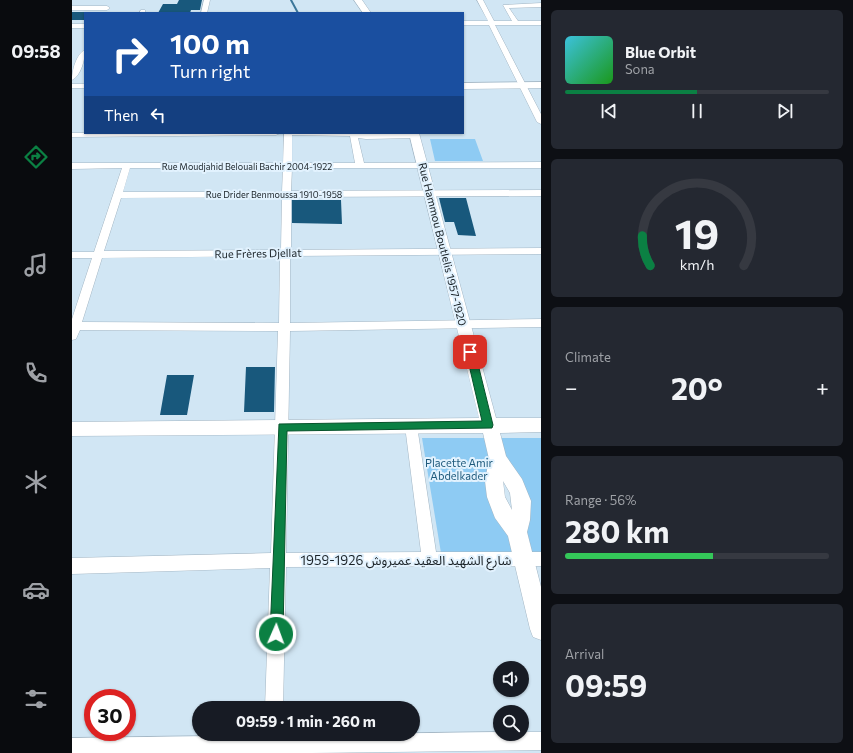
<!DOCTYPE html>
<html lang="en">
<head>
<meta charset="utf-8">
<style>
  :root { --surface:#171b24; --page:#242831; --text:#f1f3f6; --muted:#9ea1a6; --line:#363941; --accent:#0b8043 }
  body { margin:0; font-family:Commissioner,"Noto Sans Arabic",sans-serif; background:var(--page); color:var(--text); height:100vh; display:flex; flex-direction:column; font-size:15px; white-space:nowrap }
  * { box-sizing:border-box; margin:0 }
  p { font-size:13px; color:var(--muted) }
  .icon { flex:none; width:22px; height:22px; fill:none; stroke:currentColor; stroke-width:2; stroke-linecap:round; stroke-linejoin:round }
  .map { position:relative; flex:1; overflow:hidden }
  .details { display:flex; flex-direction:column; gap:10px; padding:10px; background:#0d0f14; width:312px }
  .details>* { flex:none }
  .top-card { position:absolute; left:12px; top:12px; width:380px; height:122px; border-radius:0px; box-shadow:0 1px 3px #0004; background:#1a4fa0; color:#fff; overflow:hidden }
  .fabs { position:absolute; left:421px; top:661px; display:grid; gap:8px }
  .fabs a { display:grid; place-items:center; width:36px; height:36px; border-radius:50%; background:var(--surface); box-shadow:0 1px 3px #0004; font-size:20px }
  .speed { position:absolute; left:12px; top:689px; display:flex; gap:8px; font-size:20px; font-weight:700; text-align:center }
  .speed>* { display:grid; place-content:center; width:52px; height:52px; border-radius:50%; background:var(--surface); box-shadow:0 1px 3px #0004; line-height:1 }
  .speed .limit { border:6px solid #d22; background:#fff; color:#111 }
  .pin { position:absolute; display:grid; place-items:center; width:34px; height:34px; color:#fff; margin:-17px; border-radius:8px; box-shadow:0 2px 6px #0006 }
  .me { position:absolute; width:44px; margin:-22px; rotate:2deg; stroke-linejoin:round; filter:drop-shadow(0 0 3px #0008) }
  .turn { display:flex; align-items:center; gap:14px; height:84px; padding:0 20px; font-size:18px }
  .turn .icon { width:52px; height:52px; stroke-width:2.5 }
  .turn b { display:block; font-size:28px; line-height:34px }
  .then { display:flex; align-items:center; height:38px; padding:0 20px; background:#0003; gap:8px; font-size:15px }
  .big { font-size:30px; font-weight:700; line-height:1.1 }
  .details .card { flex:1; display:flex; flex-direction:column; justify-content:center; gap:6px; min-width:0; padding:0 14px; border-radius:6px; background:var(--page) }
  .details .dial { align-items:center; gap:0 }
  .dial svg { height:104px; overflow:visible; fill:none; stroke:var(--line); stroke-width:7; stroke-linecap:round; text-anchor:middle }
  .dial text { fill:var(--text); stroke:none }
  .song { display:flex; align-items:center; gap:12px }
  .cover { width:48px; height:48px; border-radius:6px; background:linear-gradient(135deg,hsl(190 70% 55%),hsl(120 70% 35%)) }
  .played { height:4px; border-radius:2px; background:linear-gradient(90deg,var(--accent) 50%,var(--line) 50%) }
  .keys { display:flex; justify-content:space-around; direction:ltr }
  .heat { display:flex; justify-content:space-between; align-items:center; font-size:22px; direction:ltr }
  .charge { height:6px; border-radius:3px; background:linear-gradient(90deg,#34c759 56%,var(--line) 0) }
  .trip { position:absolute; left:120px; top:701px; width:228px; height:40px; border-radius:20px; background:var(--surface); box-shadow:0 1px 3px #0004; font-weight:700; line-height:40px; text-align:center }
  main { display:flex; flex:1; min-height:0 }
  .menu { display:flex; flex-direction:column; width:72px; justify-content:space-around; align-items:center; background:#090b0e; color:var(--muted) }
  .menu .icon { width:28px; height:28px }
  .menu .current { color:var(--accent) }
  .menu b { font-size:18px; color:var(--text) }
  .map>svg:first-child { display:block }
  .green { fill:#8ecbf3 }
  .lines { fill:none; stroke-linecap:round; stroke-linejoin:round }
  .stream { stroke:#3c779a; stroke-width:2 }
  .building { fill:#18587c }
  .minor-casing { stroke:#a3b6c4; stroke-width:1 }
  .major-casing { stroke:#a3b6c4; stroke-width:1 }
  .minor { fill:#fff; fill-rule:evenodd }
  .major { fill:#fff; fill-rule:evenodd }
  .route { fill:#0b8043; stroke:#07532c }
  .labels { text-anchor:middle; dominant-baseline:central; stroke-width:4; stroke-linejoin:round; paint-order:stroke }
  .far-street-label { font-size:9px; fill:#1a2227; stroke:#e2f2fe }
  .street-label { font-size:11px; fill:#1a2227; stroke:#e2f2fe }
  .park-label { font-size:11px; fill:#1d597b; stroke:#e2f2fe }
  .near-street-label { font-size:13px; fill:#1a2227; stroke:#e2f2fe }
</style>
</head>
<body>
<main>
<nav class="menu">
<b>09:58</b>
<svg class="icon current" aria-label="directions" viewBox="0 0 24 24"><path d="M12 3l9 9-9 9-9-9zM9 14v-3h6M13 9l2 2-2 2"/></svg>
<svg class="icon" aria-label="music" viewBox="0 0 24 24"><path d="M9 18V5l10-2v13"/><circle cx="6" cy="18" r="3"/><circle cx="16" cy="16" r="3"/></svg>
<svg class="icon" aria-label="phone" viewBox="0 0 24 24"><path d="M5 4h4l2 5-3 2q2 4 5 5l2-3 5 2v4C11 20 4 13 5 4z"/></svg>
<svg class="icon" aria-label="climate" viewBox="0 0 24 24"><path d="M12 3v18M4 7l16 10M4 17L20 7"/></svg>
<svg class="icon" aria-label="car" viewBox="0 0 24 24"><path d="M5 17H2v-5l4-1 3-4h7l3 4 3 1v5h-3M9 17h6M6 11h13"/><circle cx="7" cy="17" r="2"/><circle cx="17" cy="17" r="2"/></svg>
<svg class="icon" aria-label="filters" viewBox="0 0 24 24"><path d="M4 7h16M4 17h16"/><circle cx="9" cy="7" r="2"/><circle cx="15" cy="17" r="2"/></svg>
</nav>
<div class="map">
<svg width="469" height="753" viewBox="0 0 469 753">
  <rect width="100%" height="100%" fill="#d1e6f4"/>
  <!-- green -->
  <path class="green" d="M 358,139 L 403,139 L 411,161 L 363,161 Z
    M 350,438 L 415,438 L 442,554 L 369,553 Z
    M 427,438 L 469,438 L 469,555 L 457,555 Z"/>
  <g class="lines">
    <!-- stream -->
    <path class="stream" d="M 219,0 L 226,13"/>
  </g>
  <!-- building -->
  <path class="building" d="M 107,0 L 130,0 L 128,10 L 119,10 L 118,13 L 86,13 L 91,4 L 105,4 Z
    M 0,12 L 15,12 L 13,13 L 13,20 L 0,20 Z
    M 367,198 L 394,198 L 404,236 L 386,235 L 382,222 L 373,222 Z
    M 220,200 L 269,200 L 270,224 L 220,223 Z
    M 174,367 L 203,367 L 202,412 L 172,412 Z
    M 95,375 L 122,375 L 115,415 L 88,415 Z"/>
  <g class="lines">
    <!-- minor casing -->
    <g class="minor-casing">
      <path id="minor" d="M 132,0 L 138,0 L 135,13 L 129,13 Z
        M 405,0 L 411,0 L 422,21 L 440,21 L 431,5 L 469,3 L 469,7 L 437,8 L 446,21 L 469,21 L 469,25 L 423,25 L 469,114 L 469,124 L 465,122 L 417,25 L 391,25 L 391,21 L 416,21 Z
        M 0,6 L 35,6 L 38,8 L 35,10 L 0,10 Z
        M 69,10 L 73,10 L 73,13 L 67,13 Z
        M 0,24 L 13,24 L 13,28 L 0,28 Z
        M 13,50 C 13,59 9,76 0,80 C 0,71 4,54 13,50 Z
        M 0,84 L 13,84 L 13,88 L 0,88 Z
        M 0,133 L 208,133 L 204,135 L 0,137 Z
        M 212,133 L 343,134 L 347,136 L 343,138 L 294,139 L 286,138 L 292,163 L 469,162 L 469,168 L 220,168 L 219,191 L 469,190 L 469,196 L 219,197 L 219,250 L 469,248 L 469,254 L 218,256 L 218,323 L 469,319 L 469,327 L 218,331 L 214,553 L 349,552 L 333,426 L 334,422 L 339,421 L 344,422 L 345,426 L 364,552 L 469,552 L 469,566 L 214,567 L 211,708 L 193,708 L 198,568 L 0,574 L 0,558 L 199,553 L 206,331 L 8,330 L 4,339 L 0,340 L 0,319 L 20,258 L 0,258 L 0,252 L 22,252 L 50,168 L 0,169 L 0,163 L 211,163 ZM 220,135 L 278,136 L 283,163 L 220,163 ZM 58,168 L 211,168 L 210,192 L 51,192 ZM 210,197 L 209,250 L 32,251 L 49,198 ZM 208,256 L 207,323 L 10,322 L 30,258 Z
        M 428,732 L 428,734 L 450,734 L 450,732 L 469,732 L 469,750 L 239,753 L 0,753 L 0,738 Z"/>
    </g>
    <!-- major casing -->
    <g class="major-casing">
      <path id="major" d="M 282,0 L 290,0 L 299,13 L 291,13 Z
        M 469,82 L 469,88 L 391,89 L 391,83 Z
        M 337,133 L 347,133 L 424,418 L 469,418 L 469,432 L 428,433 L 434,456 L 450,479 L 459,501 L 458,520 L 455,532 L 469,587 L 469,640 L 461,637 L 458,629 L 436,536 L 423,518 L 415,497 L 413,481 L 417,459 L 411,433 L 0,436 L 0,422 L 407,418 ZM 431,481 L 438,493 L 440,510 L 433,497 Z"/>
    </g>
    <!-- minor -->
    <use href="#minor" class="minor"/>
    <!-- major -->
    <use href="#major" class="major"/>
  </g>
  <!-- route -->
  <path class="route" d="M 398,349 L 403,352 L 421,425 L 420,428 L 215,431 L 211,634 L 209,639 L 204,640 L 200,639 L 198,634 L 207,424 L 410,421 L 394,352 Z"/>
  <g class="labels">
    <!-- far-street labels -->
    <g class="far-street-label">
      <text x="175" y="166">Rue Moudjahid Belouali Bachir 2004-1922</text>
      <text x="202" y="194">Rue Drider Benmoussa 1910-1958</text>
    </g>
    <!-- street labels -->
    <g class="street-label">
      <text transform="translate(371 244) rotate(76)">Rue Hammou Boutlelis 1957-1920</text>
      <text transform="translate(186 253) rotate(-1)">Rue Frères Djellat</text>
    </g>
    <!-- park labels -->
    <g class="park-label">
      <text x="387" y="462">Placette Amir<tspan x="387" dy="13">Abdelkader</tspan></text>
    </g>
    <!-- near-street labels -->
    <g class="near-street-label">
      <text x="334" y="560">شارع الشهيد العقيد عميروش 1926-1959</text>
    </g>
  </g>
</svg>
<div class="fabs">
<a><svg class="icon" aria-label="sound" viewBox="0 0 24 24"><path d="M4 9h4l5-4v14l-5-4H4zM17 9q2 3 0 6"/></svg></a>
<a><svg class="icon" aria-label="search" viewBox="0 0 24 24"><circle cx="10" cy="10" r="6"/><path d="M15 15l6 6"/></svg></a>
</div>
<div class="speed"><div class="limit">30</div></div>
<div class="pin" style="left:398px;top:352px;background:#d93025"><svg class="icon" aria-label="arrive" viewBox="0 0 24 24"><path d="M6 21V4h12l-3 4 3 4H6"/></svg></div>
<svg class="me" style="left:204px;top:634px" viewBox="-20 -20 40 40"><circle r="17" fill="#0b8043" stroke="#fff" stroke-width="3"/><path d="M0-11L8 9 0 5-8 9z" fill="#fff"/></svg>
<div class="trip">09:59 · 1 min · 260 m</div>
<div class="top-card">
<div class="turn"><svg class="icon" aria-label="right" viewBox="0 0 24 24"><path d="M7 20v-9h11M14 6l5 5-5 5"/></svg><div><b>100 m</b>Turn right</div></div>
<div class="then">Then<svg class="icon" aria-label="left" viewBox="0 0 24 24"><path d="M17 20v-9H6M10 6l-5 5 5 5"/></svg></div>
</div>
</div>
<section class="details">
<div class="card">
<div class="song"><i class="cover"></i><div><b>Blue Orbit</b><p>Sona</p></div></div>
<div class="played"></div>
<div class="keys"><svg class="icon" aria-label="previous" viewBox="0 0 24 24"><path d="M18 5L8 12l10 7zM5 5v14"/></svg><svg class="icon" aria-label="pause" viewBox="0 0 24 24"><path d="M8 5v14M16 5v14"/></svg><svg class="icon" aria-label="next" viewBox="0 0 24 24"><path d="M6 5l10 7-10 7zM19 5v14"/></svg></div>
</div>
<div class="card dial"><svg viewBox="0 0 100 80">
<path d="M14 69A42 42 0 1 1 86 69"/>
<path d="M14 69A42 42 0 0 1 8 46" stroke="#0b8043"/>
<text x="50" y="56" font-size="32" font-weight="700">19</text>
<text x="50" y="72" font-size="11">km/h</text>
</svg></div>
<div class="card"><p>Climate</p>
<div class="heat"><a>−</a><b class="big">20°</b><a>+</a></div>
</div>
<div class="card"><p>Range · 56%</p><b class="big">280 km</b><div class="charge"></div></div>
<div class="card"><p>Arrival</p><b class="big">09:59</b></div>
</section>
</main>
</body>
</html>
